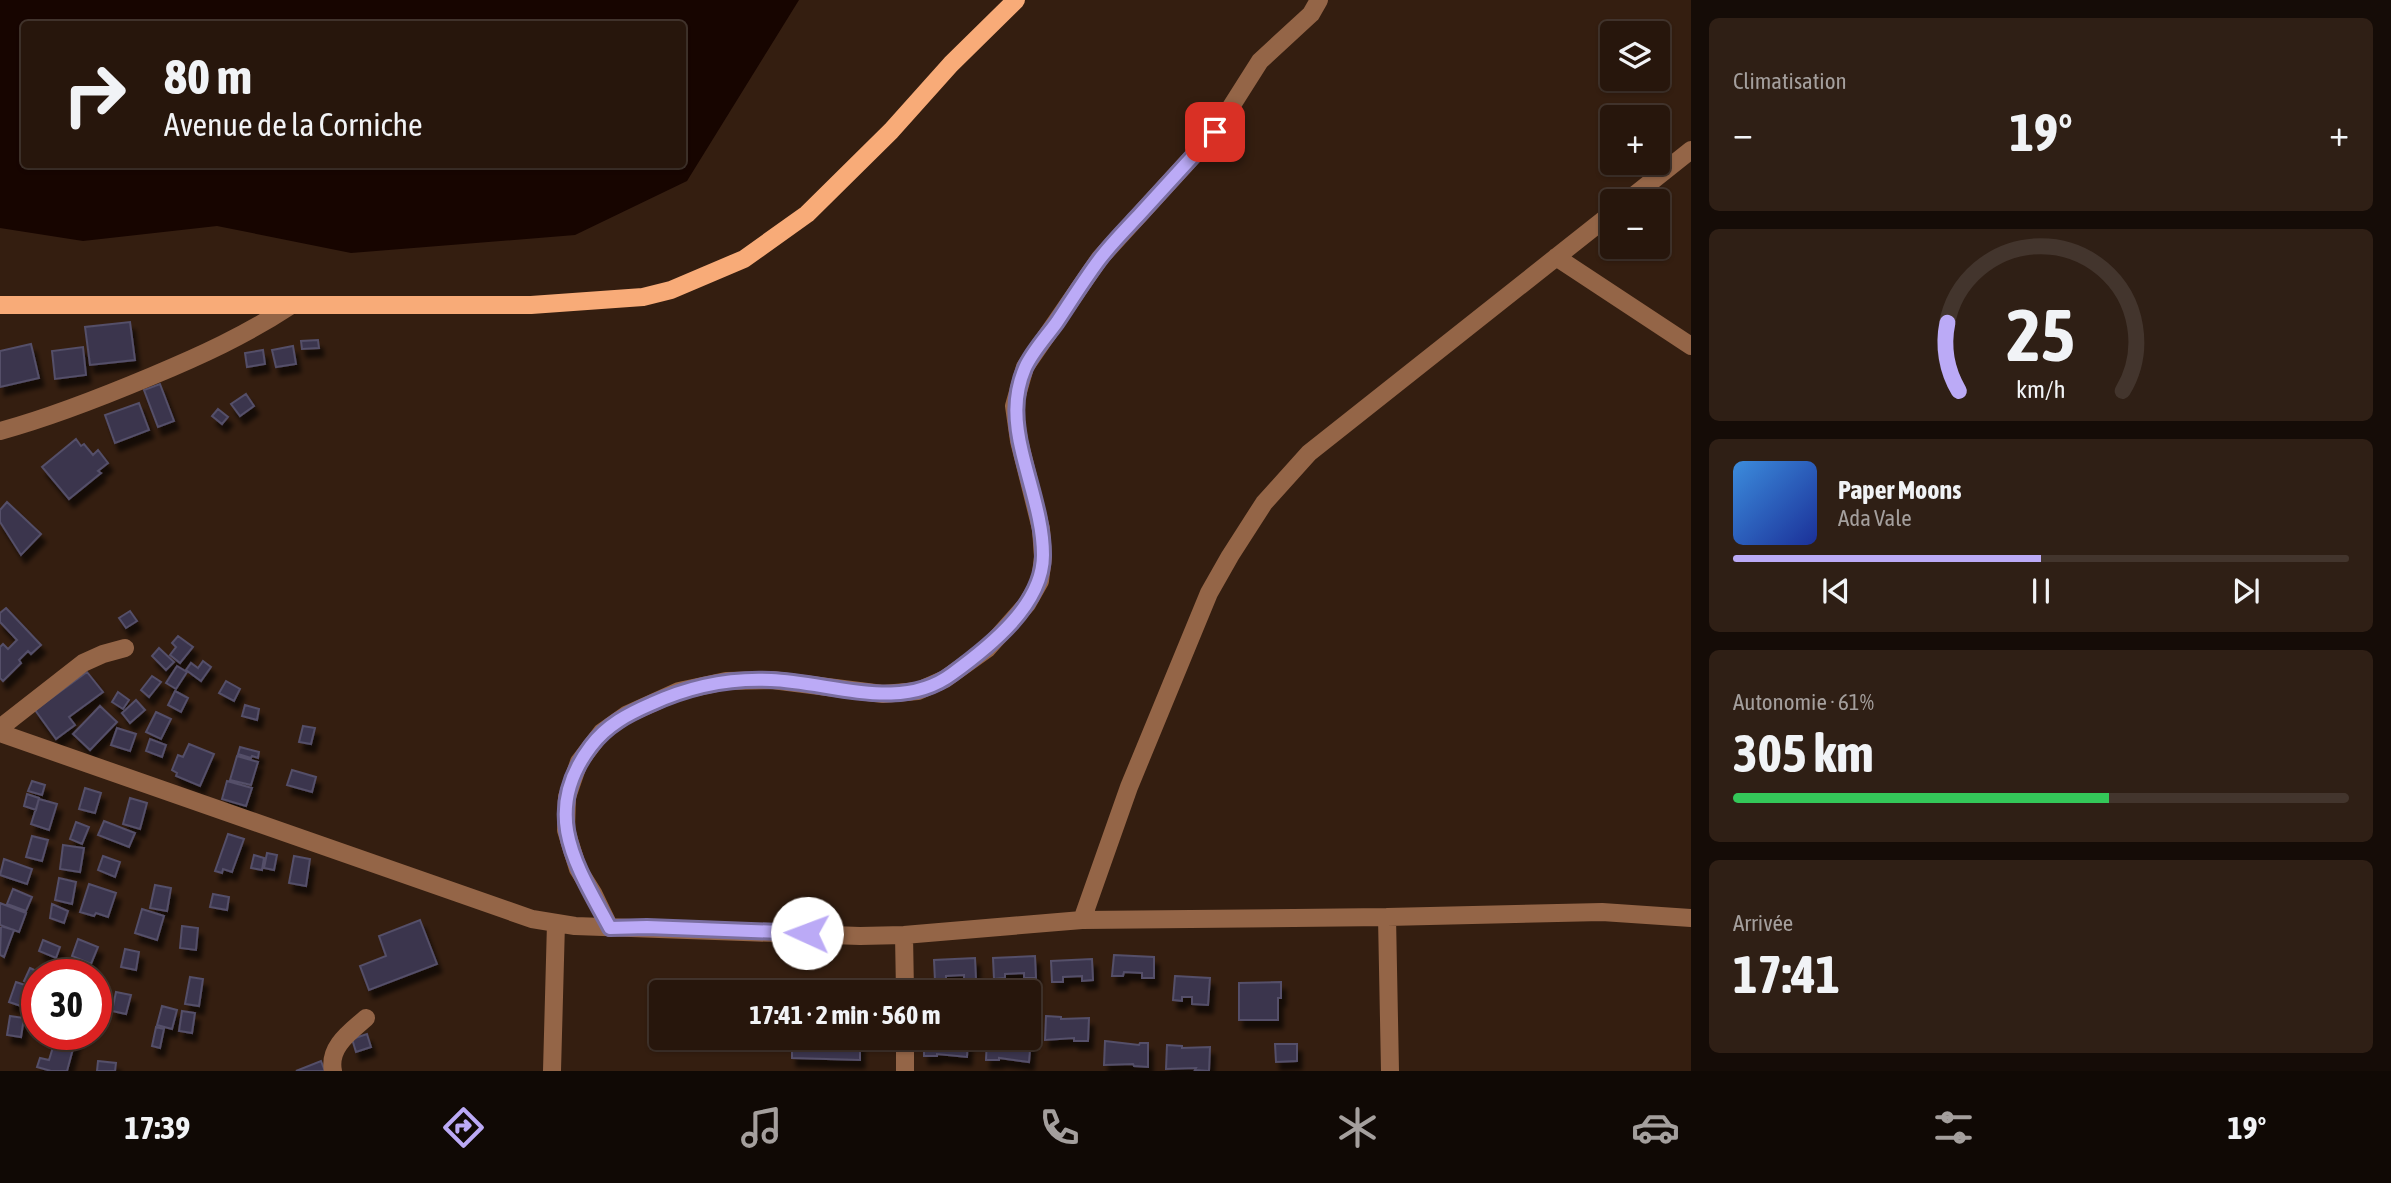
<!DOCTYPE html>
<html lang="fr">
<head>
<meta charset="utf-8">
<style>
  :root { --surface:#27160c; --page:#2f1f15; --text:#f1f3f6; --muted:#a49f9d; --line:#43352d; --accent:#bbaaf6 }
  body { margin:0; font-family:"Asap Condensed",sans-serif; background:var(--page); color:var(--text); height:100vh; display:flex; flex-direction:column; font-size:26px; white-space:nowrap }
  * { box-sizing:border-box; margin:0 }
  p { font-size:23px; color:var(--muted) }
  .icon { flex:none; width:38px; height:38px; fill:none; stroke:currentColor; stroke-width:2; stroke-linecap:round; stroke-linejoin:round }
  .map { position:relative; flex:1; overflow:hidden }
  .side { display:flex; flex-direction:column; gap:18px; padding:18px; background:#150c07; width:700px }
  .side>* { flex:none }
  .top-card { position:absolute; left:21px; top:21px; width:665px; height:147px; border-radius:7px; box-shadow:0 2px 5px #0004,0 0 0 2px var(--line); background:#27160c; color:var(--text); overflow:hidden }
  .controls { position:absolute; left:1600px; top:21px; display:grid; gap:14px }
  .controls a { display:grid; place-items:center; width:70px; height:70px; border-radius:7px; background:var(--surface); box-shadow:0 2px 5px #0004,0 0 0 2px var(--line); font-size:35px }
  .speed { position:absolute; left:21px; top:959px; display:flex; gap:14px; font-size:35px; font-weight:700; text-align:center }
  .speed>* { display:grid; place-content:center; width:91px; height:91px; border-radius:50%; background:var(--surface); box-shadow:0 2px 5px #0004,0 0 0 2px var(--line); line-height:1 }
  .speed .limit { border:10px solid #d22; background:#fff; color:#111 }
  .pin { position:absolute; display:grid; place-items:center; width:60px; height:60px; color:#fff; margin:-30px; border-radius:14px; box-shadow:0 4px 10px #0006 }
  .me { position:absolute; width:77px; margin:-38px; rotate:272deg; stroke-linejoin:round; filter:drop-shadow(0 0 5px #0008) }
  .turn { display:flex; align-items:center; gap:24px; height:147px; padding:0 28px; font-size:32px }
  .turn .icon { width:91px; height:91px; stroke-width:2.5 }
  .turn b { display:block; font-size:49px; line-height:60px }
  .big { font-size:52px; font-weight:700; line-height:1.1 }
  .side .card { flex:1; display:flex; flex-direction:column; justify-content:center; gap:10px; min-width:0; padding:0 24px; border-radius:10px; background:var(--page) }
  .side .dial { align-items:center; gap:0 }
  .dial svg { height:182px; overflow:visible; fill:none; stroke:var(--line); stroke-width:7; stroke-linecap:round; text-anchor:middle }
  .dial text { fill:var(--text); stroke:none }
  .song { display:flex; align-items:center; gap:21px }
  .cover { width:84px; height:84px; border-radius:10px; background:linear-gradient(135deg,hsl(210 70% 55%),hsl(230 70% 35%)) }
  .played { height:7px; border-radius:4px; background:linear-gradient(90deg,var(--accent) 50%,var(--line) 50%) }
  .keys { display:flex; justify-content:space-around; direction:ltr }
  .heat { display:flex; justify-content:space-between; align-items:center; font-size:38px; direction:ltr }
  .charge { height:10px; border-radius:5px; background:linear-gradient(90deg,#34c759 61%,var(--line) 0) }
  .trip { position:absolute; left:649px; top:980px; width:392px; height:70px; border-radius:7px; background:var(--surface); box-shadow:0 2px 5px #0004,0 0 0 2px var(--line); font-weight:700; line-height:70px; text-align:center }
  .menu { display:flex; height:112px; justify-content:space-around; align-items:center; background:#100905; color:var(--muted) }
  .menu .icon { width:49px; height:49px }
  .menu .active { color:var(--accent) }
  .menu b { font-size:32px; color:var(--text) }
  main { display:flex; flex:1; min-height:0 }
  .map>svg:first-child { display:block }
  .water { fill:#170500; fill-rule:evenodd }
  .building { fill:#3b364e; stroke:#544f69; stroke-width:2; filter:url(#shadow) }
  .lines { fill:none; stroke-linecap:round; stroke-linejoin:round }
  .minor { stroke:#946547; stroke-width:18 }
  .major { stroke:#f8ab78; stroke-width:18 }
  .route-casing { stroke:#7a6ea0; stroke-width:18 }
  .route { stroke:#bbaaf6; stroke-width:12 }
</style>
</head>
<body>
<main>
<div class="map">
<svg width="1691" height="1071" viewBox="0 0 1691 1071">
  <defs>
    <filter id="shadow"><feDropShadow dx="4.5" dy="8" stdDeviation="2" flood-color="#0009"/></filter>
  </defs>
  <rect width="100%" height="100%" fill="#341e10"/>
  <!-- water -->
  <path class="water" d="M 0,0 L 799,0 L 687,181 L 575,235 L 351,253 L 217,226 L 83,241 L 0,228 ZM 24,24 L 682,24 L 682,164 L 24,164 Z"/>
  <!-- building -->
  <path class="building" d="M 130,322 L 135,360 L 90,365 L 85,327 Z
    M 318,340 L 319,348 L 302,349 L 301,341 Z
    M 31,344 L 39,378 L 0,387 L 0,351 Z
    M 293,346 L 296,364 L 276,367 L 272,350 Z
    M 83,347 L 86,375 L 55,379 L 52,351 Z
    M 263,350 L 265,364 L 247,367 L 245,353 Z
    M 160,384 L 174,421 L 158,427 L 144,390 Z
    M 246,394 L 254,406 L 240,416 L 231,404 Z
    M 139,403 L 149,430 L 115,443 L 105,415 Z
    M 218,409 L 228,417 L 222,424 L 212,416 Z
    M 76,439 L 81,446 L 84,444 L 93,455 L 98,450 L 108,463 L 98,471 L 101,473 L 69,499 L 42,467 Z
    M 7,502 L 41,534 L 21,555 L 0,522 L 0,510 Z
    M 6,608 L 41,645 L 31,654 L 28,651 L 19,660 L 21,663 L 3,681 L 0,678 L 0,647 L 3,644 L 8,649 L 17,640 L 0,622 L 0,613 Z
    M 130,611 L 137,621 L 126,628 L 119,618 Z
    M 178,636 L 193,647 L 180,663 L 170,655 L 176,647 L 172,643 Z
    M 159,648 L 174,662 L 166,670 L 152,656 Z
    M 203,661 L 211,667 L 201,681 L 186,670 L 191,663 L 198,668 Z
    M 177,666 L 187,672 L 176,689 L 166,683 Z
    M 87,672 L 103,692 L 69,717 L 75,725 L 56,739 L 35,710 Z
    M 152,676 L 161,682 L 149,697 L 141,690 Z
    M 226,681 L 240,689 L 234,701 L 219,693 Z
    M 175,691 L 188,698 L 181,712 L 168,705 Z
    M 118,692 L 129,700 L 123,709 L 112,702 Z
    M 136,700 L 145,710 L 130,723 L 122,713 Z
    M 245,705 L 259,709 L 257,720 L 242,716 Z
    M 100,706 L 117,722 L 90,750 L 73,734 Z
    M 156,712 L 171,719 L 161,739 L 146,732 Z
    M 303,726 L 315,728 L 311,744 L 299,742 Z
    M 117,728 L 136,734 L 130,751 L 111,745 Z
    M 150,739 L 166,745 L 162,757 L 146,751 Z
    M 189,744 L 214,754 L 200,786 L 176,776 L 177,773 L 172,770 L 178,755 L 183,757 Z
    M 240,747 L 259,752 L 258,758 L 252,756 L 251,758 L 238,754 Z
    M 237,756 L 258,762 L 251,785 L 230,780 Z
    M 292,770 L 316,777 L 312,792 L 287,785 Z
    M 32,781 L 45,785 L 42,795 L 28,791 Z
    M 227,781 L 252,788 L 246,806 L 222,799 Z
    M 85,788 L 101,793 L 95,813 L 79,809 Z
    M 27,794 L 39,798 L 36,810 L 24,806 Z
    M 130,798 L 147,803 L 140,829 L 123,824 Z
    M 39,799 L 57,804 L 49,830 L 31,824 Z
    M 104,821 L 135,833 L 129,847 L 98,835 Z
    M 76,822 L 89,827 L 82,844 L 70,839 Z
    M 228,834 L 244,839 L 232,872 L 223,869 L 222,873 L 215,871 Z
    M 32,836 L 48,840 L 42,861 L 26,857 Z
    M 63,845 L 84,848 L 80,872 L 60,869 Z
    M 267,853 L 277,855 L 274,870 L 264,868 Z
    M 254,855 L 264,858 L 262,870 L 251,868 Z
    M 103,856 L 120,862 L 115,877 L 98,870 Z
    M 294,856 L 310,859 L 306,886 L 289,883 Z
    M 4,859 L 32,869 L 27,884 L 0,875 Z
    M 59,878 L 76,882 L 72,904 L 55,900 Z
    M 89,884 L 116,893 L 108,917 L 96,913 L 94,916 L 80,912 Z
    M 155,885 L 171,888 L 167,911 L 150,908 Z
    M 13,889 L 32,897 L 26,911 L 7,904 Z
    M 213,894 L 229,897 L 227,910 L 210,907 Z
    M 0,903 L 26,913 L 19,932 L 0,925 Z
    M 52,904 L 68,911 L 64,923 L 50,918 Z
    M 142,909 L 164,916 L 157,940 L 135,933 Z
    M 420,920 L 437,964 L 369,990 L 360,966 L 386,956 L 379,936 Z
    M 1,926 L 14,930 L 4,957 L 0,955 Z
    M 182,926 L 198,928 L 196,950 L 180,948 Z
    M 78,939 L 98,947 L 91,964 L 72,956 Z
    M 43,940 L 60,947 L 56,958 L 39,951 Z
    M 125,949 L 139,952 L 136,970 L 121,967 Z
    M 1114,955 L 1154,957 L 1154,978 L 1142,978 L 1142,973 L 1124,972 L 1123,976 L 1112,976 Z
    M 1035,956 L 1036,978 L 1024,978 L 1024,973 L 1005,974 L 1005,978 L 994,979 L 993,958 Z
    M 975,958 L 976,979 L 964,980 L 964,975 L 946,976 L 946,980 L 935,981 L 934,960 Z
    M 1092,959 L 1093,980 L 1082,981 L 1082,976 L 1063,977 L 1063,982 L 1052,982 L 1051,961 Z
    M 30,968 L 45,975 L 37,975 L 37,987 L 24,981 Z
    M 1175,976 L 1210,978 L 1208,1005 L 1192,1004 L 1192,997 L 1182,997 L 1182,1001 L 1173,1000 Z
    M 190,977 L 203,979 L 199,1006 L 185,1004 Z
    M 16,982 L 34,988 L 27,1008 L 9,1002 Z
    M 1281,982 L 1281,998 L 1278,998 L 1278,1020 L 1239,1020 L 1239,983 Z
    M 116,992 L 131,995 L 126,1014 L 112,1011 Z
    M 162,1006 L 177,1010 L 172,1029 L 157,1025 Z
    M 182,1011 L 195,1013 L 192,1033 L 179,1031 Z
    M 10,1016 L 24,1018 L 21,1037 L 7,1035 Z
    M 1046,1016 L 1061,1017 L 1061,1019 L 1089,1018 L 1088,1041 L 1074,1041 L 1074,1038 L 1045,1040 Z
    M 156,1027 L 164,1029 L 160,1048 L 152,1046 Z
    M 57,1034 L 77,1034 L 67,1071 L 51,1071 L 37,1067 L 40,1058 L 49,1060 Z
    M 367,1034 L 371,1047 L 356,1052 L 352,1039 Z
    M 792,1038 L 860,1038 L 860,1060 L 792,1058 Z
    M 924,1038 L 968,1038 L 967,1057 L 937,1054 L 937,1056 L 924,1056 Z
    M 987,1038 L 1021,1040 L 1021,1038 L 1031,1038 L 1029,1062 L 999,1058 L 999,1060 L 986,1060 Z
    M 1105,1041 L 1139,1045 L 1140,1043 L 1148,1043 L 1148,1067 L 1134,1066 L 1133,1064 L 1104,1065 Z
    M 1275,1044 L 1297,1044 L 1297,1061 L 1276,1062 Z
    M 1167,1045 L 1182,1046 L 1182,1048 L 1210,1047 L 1209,1071 L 1195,1070 L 1196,1068 L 1166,1069 Z
    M 98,1061 L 116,1063 L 115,1071 L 97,1071 Z
    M 321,1061 L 325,1071 L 296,1071 Z"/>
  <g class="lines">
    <!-- minor -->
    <path class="minor" d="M 1627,201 L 1691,150
      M 1556,257 L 1691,346
      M 0,431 C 52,417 102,397 152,376 C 200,356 246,335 290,306
      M 0,728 L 83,663 L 103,654 L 125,648
      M 0,733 L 532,919 L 575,926 L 860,936 L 904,935 L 1082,920 L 1387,917 L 1602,912 L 1691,918
      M 1387,917 L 1390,1071
      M 1082,920 L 1129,787 L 1209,593 L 1230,556 L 1264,503 L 1309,453 L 1612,213
      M 610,928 L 593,893 L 578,869 L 566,830 L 567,797 L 579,762 L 602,732 L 626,715 L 679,691 L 726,681 L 772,680 L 883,694 L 918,691 L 945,679 L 987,649 L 1027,604 L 1040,581 L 1043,557 L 1041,529 L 1019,441 L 1014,406 L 1025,367 L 1100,258 L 1215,132 L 1260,61 L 1311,14 L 1319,0
      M 904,935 L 905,992
      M 905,1038 L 905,1071
      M 333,1071 C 328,1047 350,1032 366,1018
      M 552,1071 L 556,923"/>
    <!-- major -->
    <path class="major" d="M 0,305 L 531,305 L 643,297 L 671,290 L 744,259 L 807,214 L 891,131 L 951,64 L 1016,0"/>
  </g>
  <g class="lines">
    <!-- route casing -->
    <g class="route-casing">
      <path id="route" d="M 807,933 L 647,927 L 610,928 C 576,865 540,813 591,746 C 607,725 628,714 651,704 C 690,686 729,678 771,680 C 830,682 900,713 952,674 C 989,647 1043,605 1043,555 C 1043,521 1030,486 1022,452 C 1015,423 1013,396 1025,368 C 1032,352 1047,336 1057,322 C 1071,301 1084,280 1099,260 C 1111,244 1126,229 1140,214 C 1165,187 1190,159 1215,132"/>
    </g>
    <!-- route -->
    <use href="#route" class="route"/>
  </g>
</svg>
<div class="controls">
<a><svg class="icon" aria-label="layers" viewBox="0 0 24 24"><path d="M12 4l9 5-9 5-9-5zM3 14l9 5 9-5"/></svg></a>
<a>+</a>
<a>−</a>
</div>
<div class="speed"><div class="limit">30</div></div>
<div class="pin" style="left:1215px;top:132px;background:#d93025"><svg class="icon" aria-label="arrive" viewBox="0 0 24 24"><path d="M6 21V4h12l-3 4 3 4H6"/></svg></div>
<svg class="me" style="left:807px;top:933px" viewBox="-20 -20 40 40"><circle r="19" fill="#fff"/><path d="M0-13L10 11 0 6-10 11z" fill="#bbaaf6"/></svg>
<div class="trip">17:41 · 2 min · 560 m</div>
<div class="top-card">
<div class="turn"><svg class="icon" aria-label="right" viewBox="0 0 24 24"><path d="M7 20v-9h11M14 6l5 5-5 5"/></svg><div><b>80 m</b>Avenue de la Corniche</div></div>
</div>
</div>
<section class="side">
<div class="card"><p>Climatisation</p>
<div class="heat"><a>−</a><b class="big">19°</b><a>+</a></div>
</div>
<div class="card dial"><svg viewBox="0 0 100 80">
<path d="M14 69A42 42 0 1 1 86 69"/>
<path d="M14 69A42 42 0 0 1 9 39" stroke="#bbaaf6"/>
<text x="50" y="56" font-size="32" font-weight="700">25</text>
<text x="50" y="72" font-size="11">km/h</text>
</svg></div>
<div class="card">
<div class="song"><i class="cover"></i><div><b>Paper Moons</b><p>Ada Vale</p></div></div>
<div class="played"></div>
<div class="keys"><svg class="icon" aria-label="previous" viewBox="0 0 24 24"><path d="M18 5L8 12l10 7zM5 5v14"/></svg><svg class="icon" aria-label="pause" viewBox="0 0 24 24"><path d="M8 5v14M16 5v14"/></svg><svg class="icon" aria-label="next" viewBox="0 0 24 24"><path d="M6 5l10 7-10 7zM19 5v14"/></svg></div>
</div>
<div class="card"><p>Autonomie · 61%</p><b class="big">305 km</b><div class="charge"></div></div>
<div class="card"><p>Arrivée</p><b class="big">17:41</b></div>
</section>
</main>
<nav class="menu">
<b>17:39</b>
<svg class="icon active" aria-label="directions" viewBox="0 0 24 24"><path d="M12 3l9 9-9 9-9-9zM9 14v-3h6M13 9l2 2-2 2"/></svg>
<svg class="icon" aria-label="music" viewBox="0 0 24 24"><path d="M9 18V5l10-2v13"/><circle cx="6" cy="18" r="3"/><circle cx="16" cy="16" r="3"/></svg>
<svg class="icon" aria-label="phone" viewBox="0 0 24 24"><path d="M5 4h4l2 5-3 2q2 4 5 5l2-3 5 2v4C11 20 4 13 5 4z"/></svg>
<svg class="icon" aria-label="climate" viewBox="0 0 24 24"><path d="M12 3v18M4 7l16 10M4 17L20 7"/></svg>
<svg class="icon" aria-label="car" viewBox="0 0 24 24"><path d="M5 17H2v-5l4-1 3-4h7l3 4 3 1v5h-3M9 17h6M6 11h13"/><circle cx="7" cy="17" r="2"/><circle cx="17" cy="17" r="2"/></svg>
<svg class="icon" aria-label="filters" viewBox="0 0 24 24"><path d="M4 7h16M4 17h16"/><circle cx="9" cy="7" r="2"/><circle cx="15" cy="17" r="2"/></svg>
<b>19°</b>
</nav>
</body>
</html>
